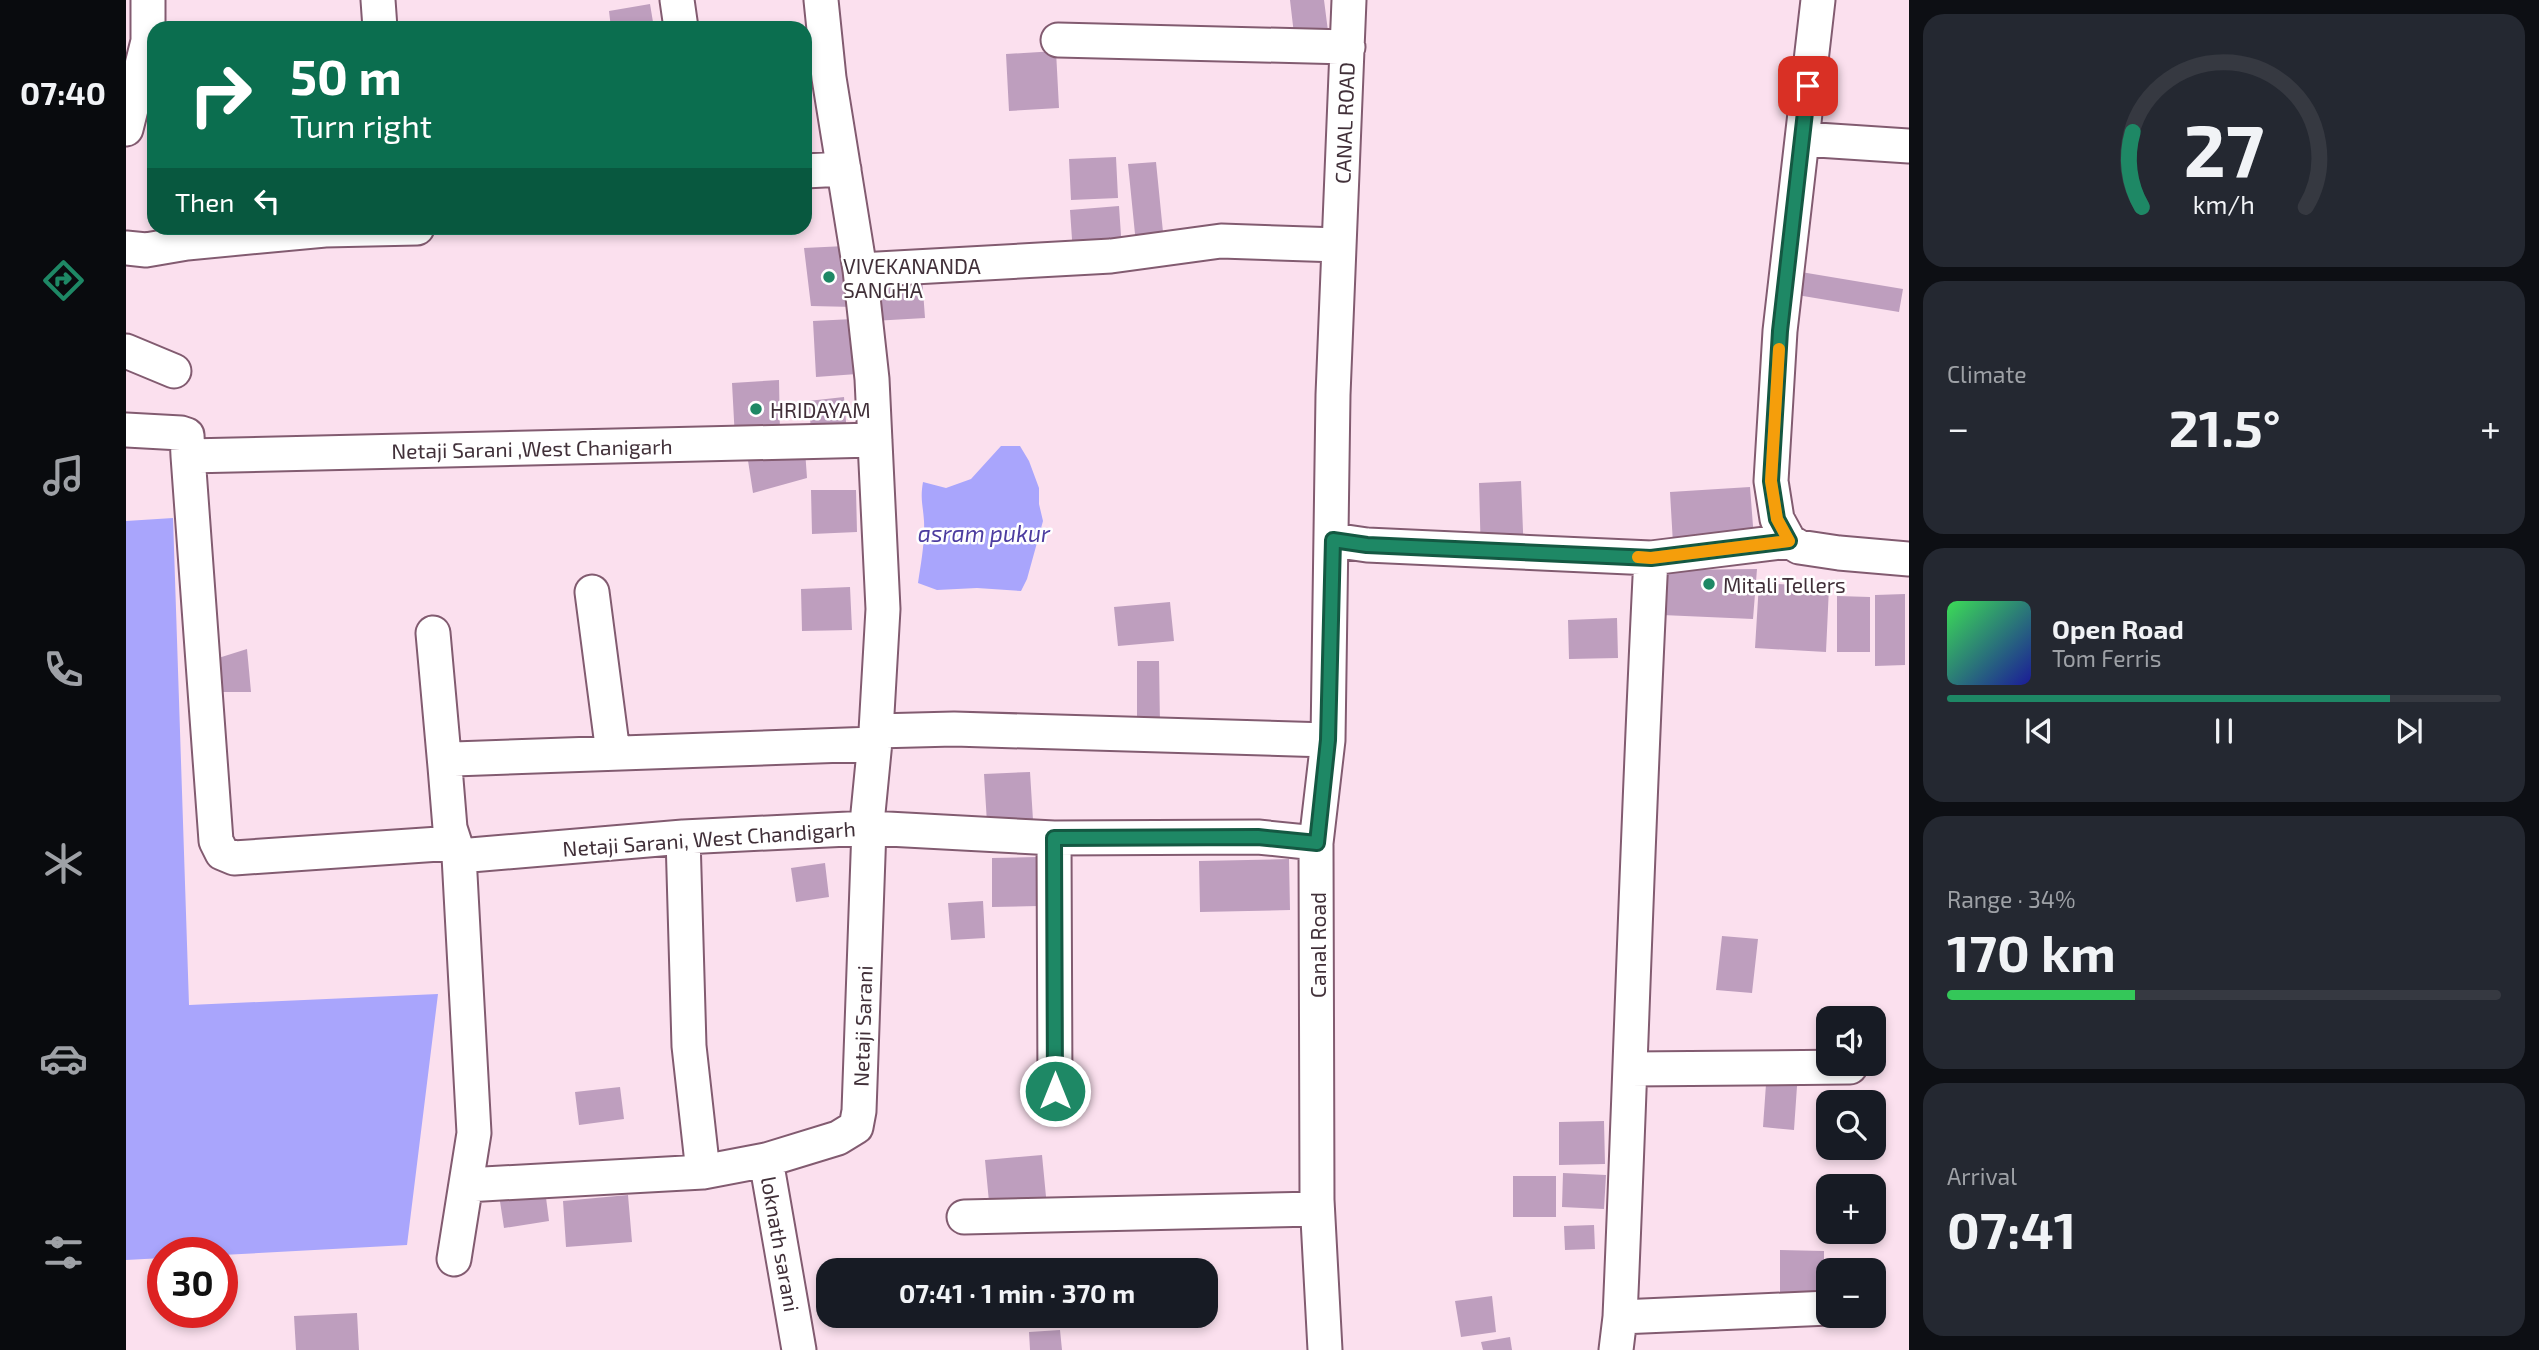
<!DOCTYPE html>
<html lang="en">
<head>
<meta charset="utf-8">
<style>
  :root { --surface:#171b24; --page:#242831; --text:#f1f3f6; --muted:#9ea1a6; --line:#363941; --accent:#1e8865 }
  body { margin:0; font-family:"Exo 2",sans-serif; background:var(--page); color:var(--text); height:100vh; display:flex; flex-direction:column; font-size:26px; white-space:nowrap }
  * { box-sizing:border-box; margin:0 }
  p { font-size:23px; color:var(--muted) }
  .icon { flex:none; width:38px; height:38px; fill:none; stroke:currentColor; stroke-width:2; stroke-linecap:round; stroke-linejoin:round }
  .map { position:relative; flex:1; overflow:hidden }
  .panel { display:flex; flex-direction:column; gap:14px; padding:14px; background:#0d0f14; width:630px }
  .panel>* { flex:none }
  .hud { position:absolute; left:21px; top:21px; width:665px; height:214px; border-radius:21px; box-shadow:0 4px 10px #0003; background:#0b6e4f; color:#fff; overflow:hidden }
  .buttons { position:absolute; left:1690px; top:1006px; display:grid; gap:14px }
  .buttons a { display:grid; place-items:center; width:70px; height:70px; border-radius:14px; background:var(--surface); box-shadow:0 4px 10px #0003; font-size:35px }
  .speed { position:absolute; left:21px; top:1237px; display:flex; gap:14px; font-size:35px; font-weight:700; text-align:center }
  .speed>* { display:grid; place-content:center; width:91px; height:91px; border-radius:50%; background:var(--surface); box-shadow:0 4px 10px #0003; line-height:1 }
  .speed .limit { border:10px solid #d22; background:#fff; color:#111 }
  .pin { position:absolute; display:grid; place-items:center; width:60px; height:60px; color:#fff; margin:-30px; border-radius:14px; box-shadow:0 4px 10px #0006 }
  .me { position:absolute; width:77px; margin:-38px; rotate:0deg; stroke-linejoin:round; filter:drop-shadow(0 0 5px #0008) }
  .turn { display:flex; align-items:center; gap:24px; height:147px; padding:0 28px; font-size:32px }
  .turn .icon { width:91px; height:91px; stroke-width:2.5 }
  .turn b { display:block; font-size:49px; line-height:60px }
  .then { display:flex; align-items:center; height:66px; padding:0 28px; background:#0003; gap:14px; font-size:26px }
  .big { font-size:52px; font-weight:700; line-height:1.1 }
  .panel .card { flex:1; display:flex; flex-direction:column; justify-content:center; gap:10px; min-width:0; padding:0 24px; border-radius:21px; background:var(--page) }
  .panel .dial { align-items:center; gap:0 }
  .dial svg { height:182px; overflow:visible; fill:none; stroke:var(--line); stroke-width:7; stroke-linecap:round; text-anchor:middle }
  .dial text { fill:var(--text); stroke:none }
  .song { display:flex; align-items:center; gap:21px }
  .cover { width:84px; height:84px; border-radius:10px; background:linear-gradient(135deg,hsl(130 70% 55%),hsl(240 70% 35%)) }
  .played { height:7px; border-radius:4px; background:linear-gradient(90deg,var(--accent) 80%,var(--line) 80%) }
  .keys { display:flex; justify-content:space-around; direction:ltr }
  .heat { display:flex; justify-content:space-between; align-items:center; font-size:38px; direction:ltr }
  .charge { height:10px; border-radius:5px; background:linear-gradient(90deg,#34c759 34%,var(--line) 0) }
  .trip { position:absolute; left:690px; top:1258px; width:402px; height:70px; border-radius:21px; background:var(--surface); box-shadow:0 4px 10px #0003; font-weight:700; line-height:70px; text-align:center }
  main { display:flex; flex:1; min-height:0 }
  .tab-bar { display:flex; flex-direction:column; width:126px; justify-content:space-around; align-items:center; background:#090b0e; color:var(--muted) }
  .tab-bar .icon { width:49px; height:49px }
  .tab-bar .on { color:var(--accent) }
  .tab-bar b { font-size:32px; color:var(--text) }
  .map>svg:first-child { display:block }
  .water { fill:#a9a5fc }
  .building { fill:#be9ebe }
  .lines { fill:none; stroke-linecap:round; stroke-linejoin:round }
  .minor-casing { stroke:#825b70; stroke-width:37 }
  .minor { stroke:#fff; stroke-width:33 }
  .route-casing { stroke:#145842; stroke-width:18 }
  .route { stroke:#1e8865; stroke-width:12 }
  .slow { stroke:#f59e0b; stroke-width:12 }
  .poi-dot { fill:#1e8865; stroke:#fff; stroke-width:2.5 }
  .labels { text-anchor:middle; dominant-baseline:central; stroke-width:5; stroke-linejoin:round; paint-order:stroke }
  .street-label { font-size:21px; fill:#413039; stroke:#fff }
  .poi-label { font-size:21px; fill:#413039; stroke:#fff; text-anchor:start }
  .water-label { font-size:23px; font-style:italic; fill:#4d3da0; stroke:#fff }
</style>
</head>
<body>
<main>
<nav class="tab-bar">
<b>07:40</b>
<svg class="icon on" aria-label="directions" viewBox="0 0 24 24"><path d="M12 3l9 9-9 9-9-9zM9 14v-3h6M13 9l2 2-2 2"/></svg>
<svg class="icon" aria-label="music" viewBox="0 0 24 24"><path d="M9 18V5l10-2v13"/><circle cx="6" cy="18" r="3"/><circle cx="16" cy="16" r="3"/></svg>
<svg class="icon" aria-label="phone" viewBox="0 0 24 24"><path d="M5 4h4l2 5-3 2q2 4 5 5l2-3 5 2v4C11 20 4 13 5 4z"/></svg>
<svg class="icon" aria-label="climate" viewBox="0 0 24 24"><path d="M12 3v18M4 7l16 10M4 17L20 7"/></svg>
<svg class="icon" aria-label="car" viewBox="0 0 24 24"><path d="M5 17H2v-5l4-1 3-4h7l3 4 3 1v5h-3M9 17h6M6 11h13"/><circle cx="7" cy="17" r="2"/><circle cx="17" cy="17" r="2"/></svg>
<svg class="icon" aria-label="filters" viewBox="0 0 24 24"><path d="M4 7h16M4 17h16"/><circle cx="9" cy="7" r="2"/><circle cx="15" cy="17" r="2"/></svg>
</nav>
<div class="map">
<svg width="1783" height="1350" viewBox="0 0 1783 1350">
  <rect width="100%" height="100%" fill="#fbe0ee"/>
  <!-- water -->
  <path class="water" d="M 875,446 L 894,446 L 903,461 L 913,488 L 913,504 L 917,521 L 901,579 L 895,591 L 851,588 L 811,590 L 792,583 C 795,563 799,542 798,521 C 797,505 794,499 797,482 L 820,488 L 845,479 Z
    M 47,518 L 63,1005 L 312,994 L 281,1245 L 96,1255 L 96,1253 L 37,1253 L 37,1258 L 0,1260 L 0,521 Z"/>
  <!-- building -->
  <path class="building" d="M 1164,0 L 1198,0 L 1203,39 L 1169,43 Z
    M 524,4 L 528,28 L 485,28 L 483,11 Z
    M 930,51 L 933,108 L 883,111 L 880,54 Z
    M 990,157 L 992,198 L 945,200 L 943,159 Z
    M 1030,162 L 1038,242 L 1010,244 L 1002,164 Z
    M 993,206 L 996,250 L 947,254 L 944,210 Z
    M 719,246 L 728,307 L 685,306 L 678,248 Z
    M 1669,271 L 1777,289 L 1773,312 L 1665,294 Z
    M 796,277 L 799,318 L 747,321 L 744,280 Z
    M 727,319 L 731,374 L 690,377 L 687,321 Z
    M 653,380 L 654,436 L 609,439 L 606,383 Z
    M 718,397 L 721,434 L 686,437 L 682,401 Z
    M 679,450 L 681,478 L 627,493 L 621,454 Z
    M 1395,481 L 1398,556 L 1355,558 L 1353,483 Z
    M 1624,487 L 1628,539 L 1547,544 L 1544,492 Z
    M 685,490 L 730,490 L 731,532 L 686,534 Z
    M 1631,569 L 1627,619 L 1536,615 L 1536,570 Z
    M 1633,583 L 1703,587 L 1700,652 L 1629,648 Z
    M 724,587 L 726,630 L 676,631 L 675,589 Z
    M 1779,594 L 1779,665 L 1749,666 L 1749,595 Z
    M 1711,596 L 1744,597 L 1744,652 L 1711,652 Z
    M 1044,602 L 1048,641 L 992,646 L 988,607 Z
    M 1491,618 L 1492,658 L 1443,659 L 1442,620 Z
    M 121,649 L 125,692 L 91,692 L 86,660 Z
    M 1011,661 L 1033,661 L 1034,725 L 1011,725 Z
    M 904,772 L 907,820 L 861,823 L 858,774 Z
    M 912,857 L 912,906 L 866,907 L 866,858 Z
    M 1163,859 L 1164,910 L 1074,912 L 1073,861 Z
    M 699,863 L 703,897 L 670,902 L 665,868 Z
    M 857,901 L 859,938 L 825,940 L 822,903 Z
    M 1596,936 L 1632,939 L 1626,993 L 1590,990 Z
    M 1640,1084 L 1671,1086 L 1668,1130 L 1637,1127 Z
    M 494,1087 L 498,1119 L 453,1125 L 449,1092 Z
    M 1478,1121 L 1479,1164 L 1433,1165 L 1433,1122 Z
    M 916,1155 L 921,1207 L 864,1212 L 859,1160 Z
    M 1437,1173 L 1480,1175 L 1478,1209 L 1436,1207 Z
    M 1387,1176 L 1430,1176 L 1430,1217 L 1387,1217 Z
    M 418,1182 L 423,1221 L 378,1228 L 372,1188 Z
    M 502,1195 L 506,1242 L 440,1247 L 437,1201 Z
    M 1468,1225 L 1469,1249 L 1439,1250 L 1438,1226 Z
    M 1654,1250 L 1698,1251 L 1698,1306 L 1654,1306 Z
    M 1366,1296 L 1370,1332 L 1335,1337 L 1329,1301 Z
    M 231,1313 L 233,1350 L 170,1350 L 168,1316 Z
    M 934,1330 L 936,1350 L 904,1350 L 903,1332 Z
    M 1384,1337 L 1386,1350 L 1357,1350 L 1355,1342 Z"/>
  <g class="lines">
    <!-- minor casing -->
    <g class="minor-casing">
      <path id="minor" d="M 252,0 L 254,28
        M 551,0 L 555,28
        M 1692,0 L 1654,331 L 1645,481 L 1651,519 L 1663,541 L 1673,547 L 1713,553 L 1783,559
        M 932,40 L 1222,47
        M 0,129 L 22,41 L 22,0
        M 1676,139 L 1783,146
        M 679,171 L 718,169
        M 0,248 L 20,250 L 61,243 L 199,230 L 291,228
        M 734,270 L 985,256 L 1095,241 L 1213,245
        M 0,351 L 48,371
        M 0,430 L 55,433 L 61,435 L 62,456 L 90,841 L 96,853 L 108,858 L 328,843
        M 62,456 L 749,440
        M 1207,540 L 1241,545 L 1525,558 L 1663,541
        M 466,592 L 487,753
        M 307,633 L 319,767
        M 750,731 L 828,729 L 1202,740
        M 557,837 L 563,1046 L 577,1172 L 640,1160 L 673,1350
        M 928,838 L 929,1091
        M 333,856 L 324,828 L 319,767 L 321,761 L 328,759 L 748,744
        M 1505,1069 L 1724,1067
        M 640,1160 L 712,1138 L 730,1127 L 733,1111 L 743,828 L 928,838 L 1132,837 L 1190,843
        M 340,1185 L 577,1172
        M 838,1217 L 1191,1209
        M 328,1259 L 348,1133 L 333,856 L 557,837 L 743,828 L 742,813 L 750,731 L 757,609 L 746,379 L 734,270 L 703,78 L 695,0
        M 1494,1317 L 1703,1308
        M 1199,1350 L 1191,1200 L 1190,843 L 1202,740 L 1207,395 L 1223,0
        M 1490,1350 L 1494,1317 C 1505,1064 1512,811 1525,558"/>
    </g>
    <!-- minor -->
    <use href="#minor" class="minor"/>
  </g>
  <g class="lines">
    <!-- route casing -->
    <g class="route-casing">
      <path id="route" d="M 929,1091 L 928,838 L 1132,837 L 1191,843 L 1202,740 L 1207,540 L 1241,545 L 1525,558 L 1663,541 L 1651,519 L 1645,481 L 1654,331 L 1682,86"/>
    </g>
    <!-- route -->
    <use href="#route" class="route"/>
    <!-- slow -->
    <path class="slow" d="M 1512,557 L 1525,558 L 1663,541 L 1651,519 L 1645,481 L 1653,349"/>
  </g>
  <!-- markers -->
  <g class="poi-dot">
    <circle cx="703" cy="277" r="7"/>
    <circle cx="630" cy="409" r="7"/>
    <circle cx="1583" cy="584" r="7"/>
  </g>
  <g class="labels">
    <!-- street labels -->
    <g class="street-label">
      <text transform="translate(1218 123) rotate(-88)">CANAL ROAD</text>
      <text transform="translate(406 448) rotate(-1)">Netaji Sarani ,West Chanigarh</text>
      <text transform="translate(583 838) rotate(-4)">Netaji Sarani, West Chandigarh</text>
      <text transform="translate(1191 945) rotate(-90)">Canal Road</text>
      <text transform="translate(736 1026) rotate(-88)">Netaji Sarani</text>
      <text transform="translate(655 1244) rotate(80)">loknath sarani</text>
    </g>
    <!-- poi labels -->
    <g class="poi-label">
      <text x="717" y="265">VIVEKANANDA<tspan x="717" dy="24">SANGHA</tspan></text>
      <text x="644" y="409">HRIDAYAM</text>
      <text x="1597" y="584">Mitali Tellers</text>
    </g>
    <!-- water labels -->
    <g class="water-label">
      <text x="858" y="533">asram pukur</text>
    </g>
  </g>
</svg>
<div class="buttons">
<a><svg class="icon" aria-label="sound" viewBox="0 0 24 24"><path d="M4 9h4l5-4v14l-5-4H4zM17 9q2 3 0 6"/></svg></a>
<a><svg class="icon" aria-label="search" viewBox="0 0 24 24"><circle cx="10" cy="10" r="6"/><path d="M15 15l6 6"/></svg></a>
<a>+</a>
<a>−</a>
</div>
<div class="speed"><div class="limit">30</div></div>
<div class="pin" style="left:1682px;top:86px;background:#d93025"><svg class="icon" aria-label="arrive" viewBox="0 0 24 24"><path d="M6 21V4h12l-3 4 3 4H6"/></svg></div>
<svg class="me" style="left:929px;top:1091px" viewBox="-20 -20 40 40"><circle r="17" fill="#1e8865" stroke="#fff" stroke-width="3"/><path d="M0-11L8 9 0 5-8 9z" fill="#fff"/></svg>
<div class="trip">07:41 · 1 min · 370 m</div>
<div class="hud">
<div class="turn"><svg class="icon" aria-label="right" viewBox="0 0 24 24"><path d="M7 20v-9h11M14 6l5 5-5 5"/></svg><div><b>50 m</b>Turn right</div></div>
<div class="then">Then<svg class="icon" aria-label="left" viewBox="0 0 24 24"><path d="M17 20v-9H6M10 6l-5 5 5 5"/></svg></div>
</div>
</div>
<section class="panel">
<div class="card dial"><svg viewBox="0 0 100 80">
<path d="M14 69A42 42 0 1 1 86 69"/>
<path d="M14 69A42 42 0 0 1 10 36" stroke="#1e8865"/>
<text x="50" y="56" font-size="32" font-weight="700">27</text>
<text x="50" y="72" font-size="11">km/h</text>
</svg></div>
<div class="card"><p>Climate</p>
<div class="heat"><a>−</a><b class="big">21.5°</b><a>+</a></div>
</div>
<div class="card">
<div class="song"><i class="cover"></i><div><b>Open Road</b><p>Tom Ferris</p></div></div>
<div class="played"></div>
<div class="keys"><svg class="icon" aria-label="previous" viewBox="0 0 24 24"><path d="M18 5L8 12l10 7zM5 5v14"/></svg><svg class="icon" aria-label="pause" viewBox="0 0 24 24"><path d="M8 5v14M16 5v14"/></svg><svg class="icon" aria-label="next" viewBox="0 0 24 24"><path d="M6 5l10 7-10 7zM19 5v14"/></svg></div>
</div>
<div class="card"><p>Range · 34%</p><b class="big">170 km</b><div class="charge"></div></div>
<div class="card"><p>Arrival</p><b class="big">07:41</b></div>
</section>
</main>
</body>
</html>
